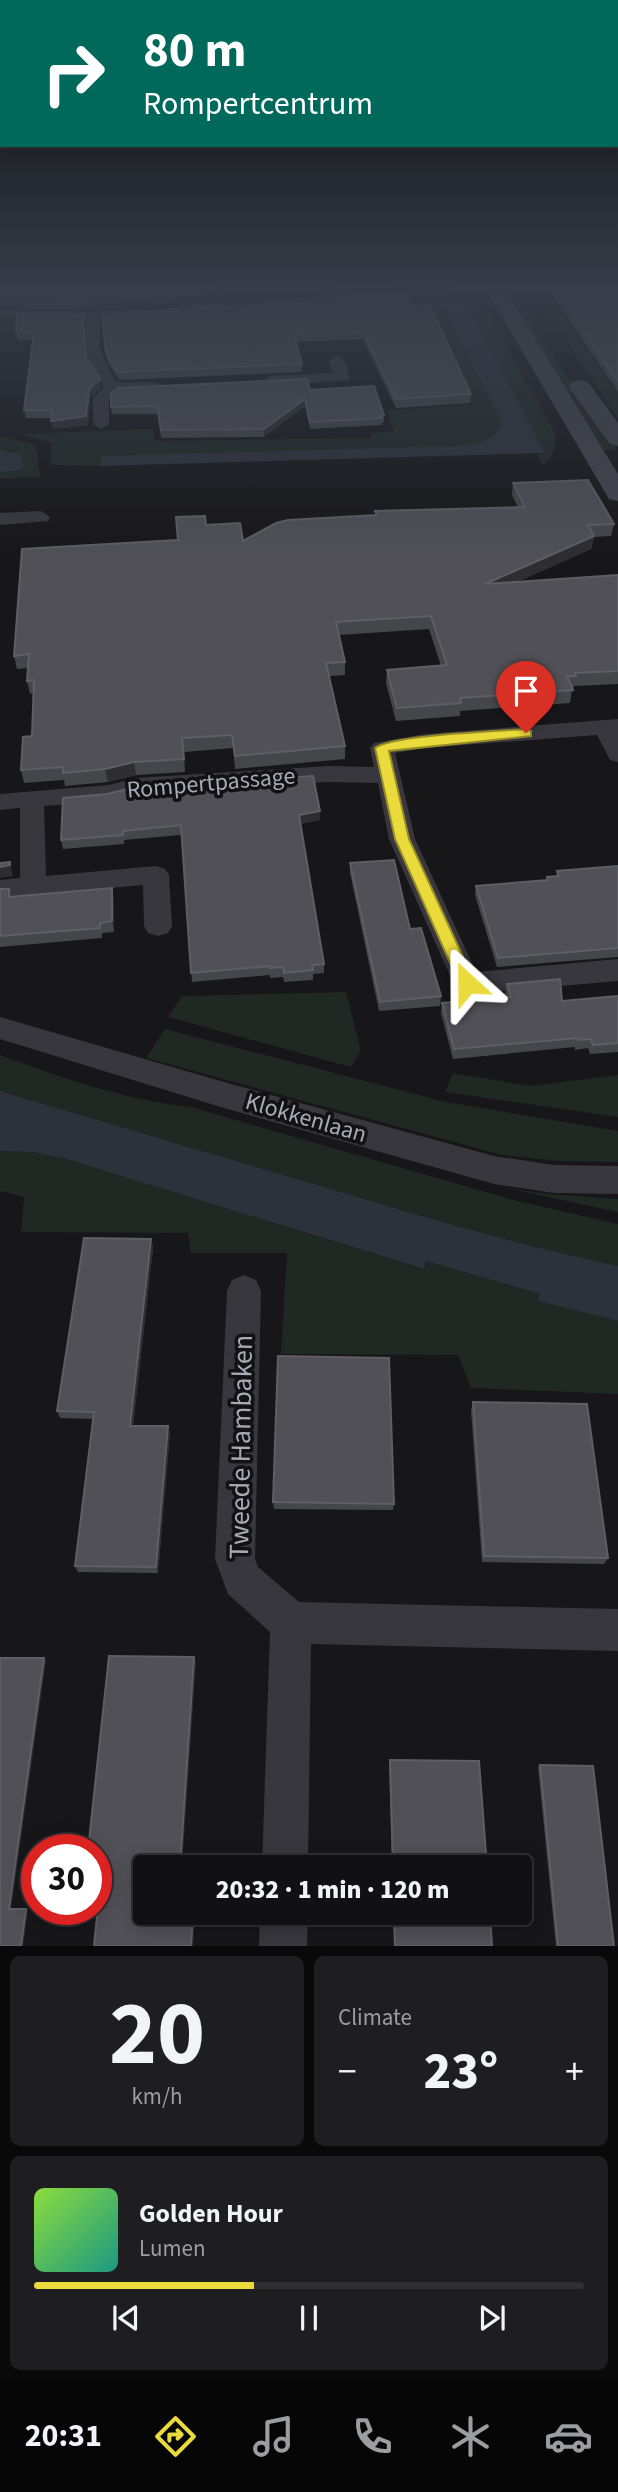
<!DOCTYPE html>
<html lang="en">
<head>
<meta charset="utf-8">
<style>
  :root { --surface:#111012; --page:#1e1e20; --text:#f1f3f6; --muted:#9c9d9f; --line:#303032; --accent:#eada3c }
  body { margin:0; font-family:"Source Sans 3",sans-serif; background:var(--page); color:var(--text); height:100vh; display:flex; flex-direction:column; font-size:26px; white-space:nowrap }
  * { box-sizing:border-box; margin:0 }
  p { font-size:23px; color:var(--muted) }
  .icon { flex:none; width:38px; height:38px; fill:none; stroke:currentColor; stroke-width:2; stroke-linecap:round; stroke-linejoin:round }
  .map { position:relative; height:1946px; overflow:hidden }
  .drawer { display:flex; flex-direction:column; gap:10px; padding:10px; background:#09090a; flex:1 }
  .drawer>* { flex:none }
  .guide { position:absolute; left:0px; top:0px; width:620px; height:147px; box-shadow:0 4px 18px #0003,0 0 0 2px var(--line); background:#00695c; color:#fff; overflow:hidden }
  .speed { position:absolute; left:21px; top:1834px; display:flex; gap:14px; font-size:35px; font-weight:700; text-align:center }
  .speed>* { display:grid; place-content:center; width:91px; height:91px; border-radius:50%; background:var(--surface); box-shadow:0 4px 18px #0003,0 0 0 2px var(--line); line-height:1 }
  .speed .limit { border:10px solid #d22; background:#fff; color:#111 }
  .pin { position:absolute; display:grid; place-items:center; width:60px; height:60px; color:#fff; margin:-72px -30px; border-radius:50% 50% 50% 0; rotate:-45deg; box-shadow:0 0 7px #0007 }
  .pin .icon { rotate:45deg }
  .me { position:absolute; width:77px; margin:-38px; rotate:336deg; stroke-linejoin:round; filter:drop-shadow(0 0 5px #0008) }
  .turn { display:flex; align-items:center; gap:24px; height:147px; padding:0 28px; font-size:32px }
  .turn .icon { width:91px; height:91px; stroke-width:2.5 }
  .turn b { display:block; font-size:49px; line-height:60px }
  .big { font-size:52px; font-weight:800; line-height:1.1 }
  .drawer .widget { flex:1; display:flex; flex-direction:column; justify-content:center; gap:10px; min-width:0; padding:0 24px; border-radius:10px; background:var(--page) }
  .drawer .dial { align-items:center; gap:0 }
  .dial b { font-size:91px; line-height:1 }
  .song { display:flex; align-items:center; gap:21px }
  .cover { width:84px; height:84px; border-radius:10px; background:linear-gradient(135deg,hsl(90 70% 55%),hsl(170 70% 35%)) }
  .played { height:7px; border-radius:4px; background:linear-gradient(90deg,var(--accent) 40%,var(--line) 40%) }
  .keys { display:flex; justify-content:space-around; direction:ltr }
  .heat { display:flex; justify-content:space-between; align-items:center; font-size:38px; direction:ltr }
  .drawer .tiles { flex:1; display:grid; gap:10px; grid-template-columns:1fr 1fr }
  .widget:last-child { grid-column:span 2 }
  .trip { position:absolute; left:133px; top:1855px; width:399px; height:70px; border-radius:7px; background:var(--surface); box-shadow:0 4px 18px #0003,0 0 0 2px var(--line); font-weight:800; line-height:70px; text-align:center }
  .tabs { display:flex; height:112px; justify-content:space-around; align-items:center; background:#070607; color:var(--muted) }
  .tabs .icon { width:49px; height:49px }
  .tabs .on { color:var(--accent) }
  .tabs b { font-size:32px; color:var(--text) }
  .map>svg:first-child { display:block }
  .green { fill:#202823 }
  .water { fill:#2d313b }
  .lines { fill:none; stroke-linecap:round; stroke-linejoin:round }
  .street { fill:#38373d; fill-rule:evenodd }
  .secondary { fill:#45454d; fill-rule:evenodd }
  .wall { fill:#45464a }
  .shaded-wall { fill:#2e2e31 }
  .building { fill:#505056; stroke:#5e5e65; stroke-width:2 }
  .route { fill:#eada3c; stroke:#988e27; stroke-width:2 }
  .labels { text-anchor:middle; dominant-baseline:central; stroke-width:7; stroke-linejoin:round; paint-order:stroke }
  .street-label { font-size:24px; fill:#a9aab7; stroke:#121113 }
  .near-street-label { font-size:28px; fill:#a9aab7; stroke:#121113 }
</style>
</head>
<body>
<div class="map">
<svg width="618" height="1946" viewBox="0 0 618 1946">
  <rect width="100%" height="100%" fill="#171618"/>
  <!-- green -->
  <path class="green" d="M 469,297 L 478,299 L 482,303 L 554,431 C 557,444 555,455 545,464 L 541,464 L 537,454 L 544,454 L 464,302 L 443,304 L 501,421 C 498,442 472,445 454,446 L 102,456 L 101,466 L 51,465 L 51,443 L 20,434 L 153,429 L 154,441 L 371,438 L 371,433 L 394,432 L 387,410 L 472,405 L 431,315 L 355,302 Z
    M 553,302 L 618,394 L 618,419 L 542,303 Z
    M 521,303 L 590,413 L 613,441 L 617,450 L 598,451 L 508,304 Z
    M 0,436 L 36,445 L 40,477 L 0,479 L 0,472 L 18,471 L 11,450 L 0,449 Z
    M 346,992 L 361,1051 L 351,1067 L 168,1017 L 182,996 Z
    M 165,1029 L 446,1102 L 618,1131 L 618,1162 L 559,1161 L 502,1155 L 146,1058 Z
    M 0,1055 C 62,1078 125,1100 191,1107 L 517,1201 L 618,1224 L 618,1266 L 523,1244 L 429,1218 L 0,1091 Z
    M 453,1073 L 530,1086 L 618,1075 L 618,1117 L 445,1092 Z
    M 0,1151 L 32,1152 L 66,1159 L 423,1269 L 426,1261 L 540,1294 L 539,1301 L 618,1321 L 618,1394 L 471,1388 L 458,1355 L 281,1354 L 287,1253 L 191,1253 L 188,1233 L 21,1232 L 24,1197 L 0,1191 Z
    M 506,1188 L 548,1194 L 618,1199 L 618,1212 Z"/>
  <!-- water -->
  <path class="water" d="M 465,302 L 545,453 L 101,466 L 101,456 L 454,446 C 472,445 498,442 501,421 L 443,304 Z
    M 0,449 L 21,455 L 24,466 L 18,471 L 0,472 Z
    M 0,1091 L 429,1218 L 523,1244 L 618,1266 L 618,1321 L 538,1301 L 540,1294 L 426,1261 L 424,1269 L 66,1159 L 32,1152 L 0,1151 Z"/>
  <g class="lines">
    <!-- street -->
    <path class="street" d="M 467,286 L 562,286 L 555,290 L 348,300 L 181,313 L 174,309 L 181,305 Z
      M 140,309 L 145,310 L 147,313 L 145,316 L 100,320 L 100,349 L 115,381 C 130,386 153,377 164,387 L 156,392 L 119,392 L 109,400 L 109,424 L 101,429 L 93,424 L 93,398 L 104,388 L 84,349 L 86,320 L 0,318 L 0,310 L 93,312 Z
      M 337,356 L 345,361 L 350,377 L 348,380 L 270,386 L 262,381 L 270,376 L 333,373 L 329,361 Z
      M 41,511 L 50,517 L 48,521 L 0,525 L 0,513 Z
      M 618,719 L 618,762 L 610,760 L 597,735 L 425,748 L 395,753 L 415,839 L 476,972 L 618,959 L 618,981 L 467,994 L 457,991 L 389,839 L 378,783 L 328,782 L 136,794 L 108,801 L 44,806 L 46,876 L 156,866 L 165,869 L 169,875 L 172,926 L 168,933 L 158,936 L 148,933 L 144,926 L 143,885 L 0,898 L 0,880 L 20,878 L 20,808 L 0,810 L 0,794 L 108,785 L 136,778 L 328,766 L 374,767 L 370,748 L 374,743 L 425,734 Z
      M 0,1017 L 224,1082 L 494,1156 L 554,1165 L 618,1166 L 618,1194 L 554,1193 L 494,1184 L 224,1108 L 0,1039 Z
      M 244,1275 L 256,1280 L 261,1291 L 255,1559 L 258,1567 L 299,1602 L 618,1609 L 618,1651 L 311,1644 L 308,1867 L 262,1867 L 270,1632 L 228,1594 L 215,1559 L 227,1291 L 232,1280 Z
      M 260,1913 L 308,1913 L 307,1946 L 259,1946 Z"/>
    <!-- secondary -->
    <path class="secondary" d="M 484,286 L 503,286 L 618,474 L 618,501 L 609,499 L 606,494 Z
      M 580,380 L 588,382 L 618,423 L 618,446 L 610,444 L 569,387 L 572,382 Z"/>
  </g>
  <!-- wall -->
  <path class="wall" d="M 0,286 L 218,300 L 93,309 L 19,308 L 19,305 L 0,306 Z
    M 333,286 L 399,286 L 335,290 Z
    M 552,286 L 618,286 L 618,392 L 551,293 Z
    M 339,296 L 411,307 L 471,394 L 470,403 L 396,408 L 363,339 L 296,342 L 302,364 L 302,372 L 119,380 L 107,361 L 102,315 L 220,308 L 298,306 L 339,300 Z
    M 17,313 L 87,358 L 101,388 L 90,398 L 88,425 L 53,429 L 51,418 L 26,418 L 24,410 L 33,339 L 18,340 L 16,332 Z
    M 310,390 L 384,415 L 384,422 L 382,422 L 382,425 L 310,429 L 305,406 L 264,437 L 161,438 L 158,414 L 112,414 L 111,407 Z
    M 513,483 L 614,524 L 611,536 L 594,537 L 591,549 L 517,582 L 618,575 L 618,684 L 574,686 L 573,689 L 572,689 L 570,703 L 460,711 L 460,716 L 396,721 L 386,683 L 387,670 L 441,666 L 429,629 L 339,635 L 345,662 L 345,675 L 329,676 L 345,746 L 345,759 L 235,769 L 233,748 L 184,752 L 185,772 L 136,775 L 108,782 L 65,786 L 64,780 L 24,783 L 21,770 L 32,736 L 34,693 L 30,694 L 27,681 L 28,668 L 17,669 L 14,656 L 178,540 L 206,525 L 243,541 L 375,515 L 375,511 L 518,507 L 512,495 Z
    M 187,790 L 320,820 L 300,824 L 324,964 L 324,973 L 313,974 L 313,980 L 284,982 L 283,977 L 270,978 L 270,975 L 192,982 L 181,835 L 124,840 L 124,844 L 63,849 L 61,840 Z
    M 350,863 L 410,929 L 441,996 L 440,1006 L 379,1011 L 350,873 Z
    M 618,866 L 618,957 L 497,967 L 475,895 L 476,886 L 546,880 L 547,877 L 556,876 L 557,871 Z
    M 0,889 L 9,889 L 11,897 L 114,899 L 114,932 L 102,933 L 102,938 L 0,947 Z
    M 507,984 L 562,1001 L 618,996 L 618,1052 L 590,1054 L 588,1048 L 575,1050 L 575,1047 L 453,1059 L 441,1013 L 442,1003 L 506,998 L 505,993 Z
    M 151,1239 L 153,1248 L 133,1426 L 170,1433 L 158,1573 L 78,1572 L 75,1566 L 93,1419 L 60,1418 L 57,1411 Z
    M 473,1402 L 608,1558 L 604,1564 L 482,1562 L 471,1410 Z
    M 273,1502 L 394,1504 L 393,1510 L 274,1509 Z
    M 390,1760 L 487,1867 L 392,1867 L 389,1763 Z
    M 540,1765 L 614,1946 L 556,1946 L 538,1767 Z
    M 393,1913 L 490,1913 L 492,1946 L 394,1946 Z"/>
  <!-- shaded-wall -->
  <path class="shaded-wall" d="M 218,292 L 218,300 L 93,309 L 92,302 Z
    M 100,379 L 101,388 L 90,398 L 88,425 L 53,429 L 51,421 L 89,389 Z
    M 305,399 L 305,406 L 264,437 L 264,429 Z
    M 594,536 L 591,549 L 483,597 L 485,584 Z
    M 134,762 L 136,775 L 108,782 L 105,769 Z
    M 320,811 L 320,820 L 299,824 L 299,815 Z
    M 10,862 L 13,876 L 0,878 L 0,867 Z
    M 112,888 L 114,899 L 114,932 L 112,921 Z
    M 151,1239 L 153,1248 L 132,1433 L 130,1426 Z
    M 168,1426 L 170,1433 L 158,1573 L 156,1567 Z
    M 194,1657 L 196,1662 L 182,1867 L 180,1867 Z
    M 44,1658 L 46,1661 L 11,1909 L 9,1909 Z
    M 26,1909 L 28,1910 L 23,1946 L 21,1946 Z
    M 193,1913 L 195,1913 L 193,1946 L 191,1946 Z"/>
  <!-- building -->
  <path class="building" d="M 0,286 L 217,286 L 218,292 L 92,302 L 18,301 L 18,298 L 0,299 Z
    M 553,286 L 618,286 L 618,382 Z
    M 405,292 L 411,307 L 430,306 L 471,394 L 396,399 L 363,332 L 294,335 L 302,364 L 118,372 L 106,353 L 102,315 L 220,305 L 220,308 L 298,306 L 298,304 L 340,299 L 339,296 Z
    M 17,313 L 83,314 L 86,357 L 100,379 L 89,389 L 86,416 L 51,421 L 52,410 L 24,410 L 34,331 L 16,332 Z
    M 307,379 L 310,390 L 374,386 L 384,415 L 381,415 L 382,418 L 310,422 L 305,399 L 264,429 L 161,430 L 157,406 L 111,407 L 111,394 L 118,388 Z
    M 588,480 L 614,524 L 588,525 L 594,536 L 485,584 L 618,575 L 618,671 L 575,673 L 576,676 L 567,676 L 573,690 L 460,698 L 461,703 L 397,708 L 387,670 L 447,665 L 431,616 L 336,622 L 345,662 L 326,663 L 345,746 L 235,756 L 232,735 L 182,738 L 184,759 L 134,762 L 105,769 L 63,773 L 63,767 L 21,770 L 23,737 L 32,736 L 34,680 L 27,681 L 29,654 L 14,656 L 22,549 L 178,540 L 176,517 L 205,516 L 206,525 L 240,523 L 243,541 L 276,523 L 288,520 L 377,515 L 375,511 L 525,507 L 513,483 Z
    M 313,776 L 320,811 L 299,815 L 324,964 L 312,965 L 313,970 L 284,973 L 283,967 L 270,968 L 270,966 L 191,973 L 181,825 L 123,831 L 123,835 L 61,840 L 63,798 L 107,794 L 135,787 L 186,784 L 187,790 L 238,786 L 237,781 Z
    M 394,860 L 410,929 L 421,928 L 441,996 L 380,1002 L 350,863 Z
    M 10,862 L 10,865 L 0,867 L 0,863 Z
    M 618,866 L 618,948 L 498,958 L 476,886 L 548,880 L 547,877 L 559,876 L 557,871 Z
    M 112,888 L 112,921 L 100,923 L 100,928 L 0,936 L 0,889 L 9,889 L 9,897 Z
    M 560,979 L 562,1001 L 618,996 L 618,1043 L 593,1045 L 591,1039 L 578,1040 L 577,1038 L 454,1049 L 442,1003 L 511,997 L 507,984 Z
    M 84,1238 L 151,1239 L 130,1426 L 168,1426 L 156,1567 L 75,1566 L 94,1412 L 57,1411 Z
    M 278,1356 L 389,1358 L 394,1504 L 273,1502 Z
    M 473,1402 L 587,1404 L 608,1558 L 484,1556 Z
    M 109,1656 L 194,1657 L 180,1867 L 145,1867 L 145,1913 L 193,1913 L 191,1946 L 94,1946 L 100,1886 L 96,1886 L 96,1850 L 88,1850 Z
    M 0,1658 L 44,1658 L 9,1909 L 26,1909 L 21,1946 L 0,1946 Z
    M 390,1760 L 479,1761 L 487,1867 L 393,1867 Z
    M 540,1765 L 593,1766 L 614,1946 L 558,1946 Z
    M 394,1913 L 490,1913 L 492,1946 L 395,1946 Z"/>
  <!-- sky -->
  <linearGradient id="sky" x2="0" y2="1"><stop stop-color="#0d0c0d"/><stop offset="0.51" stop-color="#363c48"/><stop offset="1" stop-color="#363c48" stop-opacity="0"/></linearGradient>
  <rect width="618" height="559" fill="url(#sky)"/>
  <!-- route -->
  <path class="route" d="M 526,729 L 531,731 L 531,736 L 389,751 L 409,839 L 475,983 L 467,989 L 459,983 L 395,839 L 375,748 C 390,735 500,731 526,729 Z"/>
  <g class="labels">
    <!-- street labels -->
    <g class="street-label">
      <text transform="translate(211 783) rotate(-5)">Rompertpassage</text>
      <text transform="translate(306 1118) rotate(16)">Klokkenlaan</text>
    </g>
    <!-- near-street labels -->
    <g class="near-street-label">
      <text transform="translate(241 1447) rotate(-89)">Tweede Hambaken</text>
    </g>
  </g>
</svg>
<div class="speed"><div class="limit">30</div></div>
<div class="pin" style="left:526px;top:733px;background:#d93025"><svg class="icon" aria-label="arrive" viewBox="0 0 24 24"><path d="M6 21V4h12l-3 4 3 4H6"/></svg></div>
<svg class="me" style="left:467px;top:983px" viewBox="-20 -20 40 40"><path d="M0-17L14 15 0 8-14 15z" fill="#eada3c" stroke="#fff" stroke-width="4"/></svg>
<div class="trip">20:32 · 1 min · 120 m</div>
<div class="guide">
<div class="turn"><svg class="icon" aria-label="right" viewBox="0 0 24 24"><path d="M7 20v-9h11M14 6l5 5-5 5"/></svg><div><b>80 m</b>Rompertcentrum</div></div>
</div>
</div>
<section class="drawer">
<div class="tiles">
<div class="widget dial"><b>20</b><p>km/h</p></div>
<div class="widget"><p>Climate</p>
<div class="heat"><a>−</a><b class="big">23°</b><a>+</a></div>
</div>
<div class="widget">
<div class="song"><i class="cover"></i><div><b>Golden Hour</b><p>Lumen</p></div></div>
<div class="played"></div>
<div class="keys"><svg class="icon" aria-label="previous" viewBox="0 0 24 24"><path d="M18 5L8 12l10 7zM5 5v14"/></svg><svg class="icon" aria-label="pause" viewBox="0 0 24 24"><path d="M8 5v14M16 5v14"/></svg><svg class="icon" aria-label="next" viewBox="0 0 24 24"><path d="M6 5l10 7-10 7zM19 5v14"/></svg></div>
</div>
</div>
</section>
<nav class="tabs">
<b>20:31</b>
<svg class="icon on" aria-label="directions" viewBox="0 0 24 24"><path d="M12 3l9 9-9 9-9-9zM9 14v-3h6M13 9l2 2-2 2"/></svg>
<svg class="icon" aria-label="music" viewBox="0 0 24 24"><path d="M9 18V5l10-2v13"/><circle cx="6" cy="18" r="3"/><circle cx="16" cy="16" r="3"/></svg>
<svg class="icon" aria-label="phone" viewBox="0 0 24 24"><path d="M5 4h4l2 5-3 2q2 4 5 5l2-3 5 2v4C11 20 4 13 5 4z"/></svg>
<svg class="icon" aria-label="climate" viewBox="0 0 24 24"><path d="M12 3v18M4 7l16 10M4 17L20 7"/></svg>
<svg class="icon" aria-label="car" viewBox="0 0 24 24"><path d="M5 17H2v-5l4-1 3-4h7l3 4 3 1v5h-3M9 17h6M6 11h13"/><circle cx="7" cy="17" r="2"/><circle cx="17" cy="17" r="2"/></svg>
</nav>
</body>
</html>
